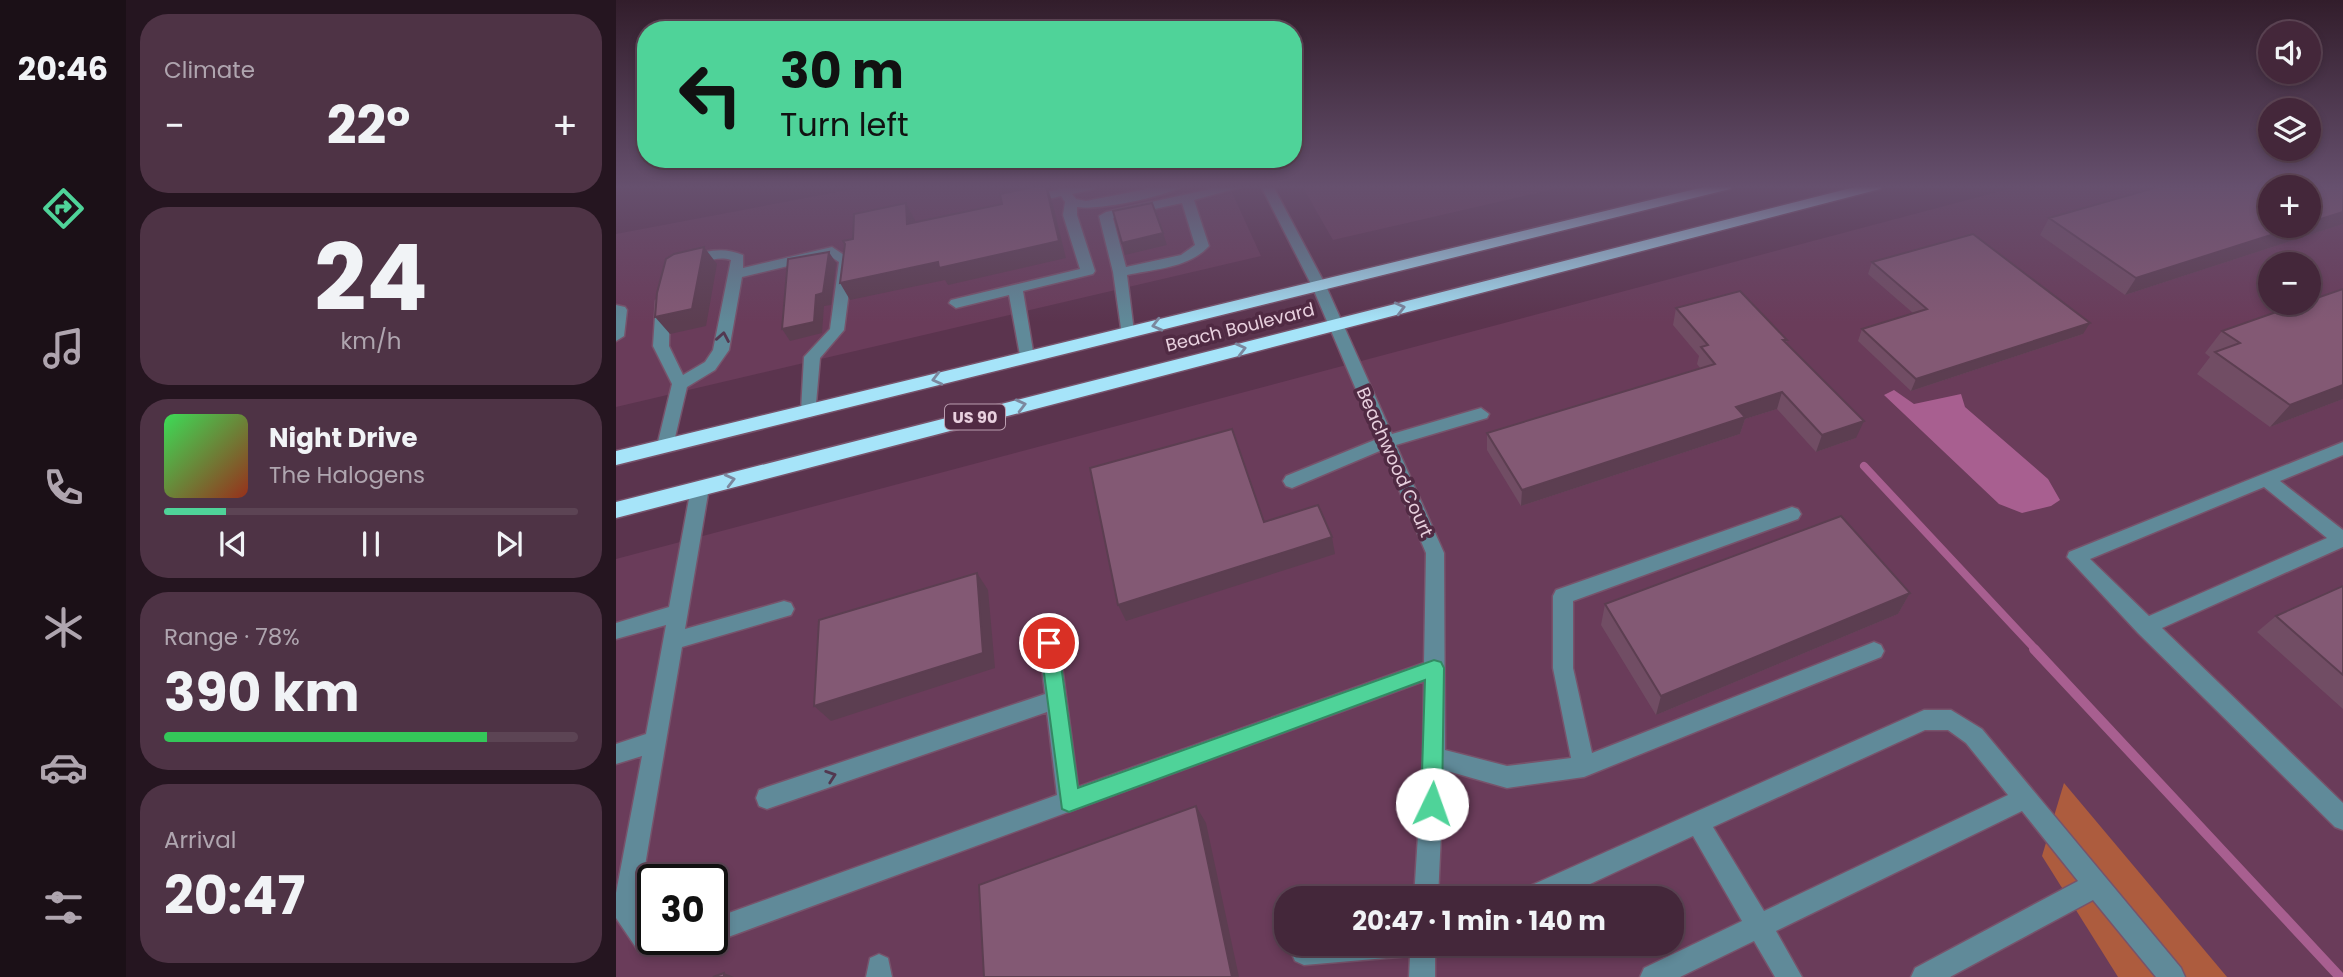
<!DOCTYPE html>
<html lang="en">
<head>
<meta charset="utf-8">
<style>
  :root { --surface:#44273a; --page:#4e3345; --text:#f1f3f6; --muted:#afa5af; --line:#5c4454; --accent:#4fd399 }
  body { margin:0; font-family:Poppins,sans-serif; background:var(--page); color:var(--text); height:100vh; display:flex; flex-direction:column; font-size:26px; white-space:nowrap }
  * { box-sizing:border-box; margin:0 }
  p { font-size:23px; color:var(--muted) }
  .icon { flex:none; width:38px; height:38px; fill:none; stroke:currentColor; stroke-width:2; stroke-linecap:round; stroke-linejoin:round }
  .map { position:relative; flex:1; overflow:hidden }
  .details { display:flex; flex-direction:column; gap:14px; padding:14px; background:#251520; width:490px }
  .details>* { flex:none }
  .banner { position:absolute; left:21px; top:21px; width:665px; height:147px; border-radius:28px; box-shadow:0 4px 10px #0003,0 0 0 2px var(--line); background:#4fd399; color:#111; overflow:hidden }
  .controls { position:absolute; left:1642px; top:21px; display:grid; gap:14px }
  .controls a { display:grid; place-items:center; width:63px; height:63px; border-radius:50%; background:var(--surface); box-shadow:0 4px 10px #0003,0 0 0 2px var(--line); font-size:35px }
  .speed { position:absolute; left:21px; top:864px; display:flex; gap:14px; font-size:35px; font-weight:700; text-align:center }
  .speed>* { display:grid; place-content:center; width:91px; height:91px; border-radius:50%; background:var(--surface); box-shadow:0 4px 10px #0003,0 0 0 2px var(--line); line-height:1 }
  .speed .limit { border:4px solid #111; border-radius:10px; background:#fff; color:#111 }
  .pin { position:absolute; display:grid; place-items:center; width:60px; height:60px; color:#fff; margin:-30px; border:4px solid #fff; border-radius:50%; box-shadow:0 2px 7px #0007 }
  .me { position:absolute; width:77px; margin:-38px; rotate:3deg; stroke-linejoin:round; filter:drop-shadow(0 0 5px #0008) }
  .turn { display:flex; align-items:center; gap:24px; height:147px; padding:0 28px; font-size:32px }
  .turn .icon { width:91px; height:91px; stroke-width:2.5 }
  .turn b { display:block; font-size:49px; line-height:60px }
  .big { font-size:52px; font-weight:700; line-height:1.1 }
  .details .widget { flex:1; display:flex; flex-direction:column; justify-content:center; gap:10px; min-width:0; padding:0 24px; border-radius:28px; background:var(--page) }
  .details .dial { align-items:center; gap:0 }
  .dial b { font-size:91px; line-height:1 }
  .song { display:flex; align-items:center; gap:21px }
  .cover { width:84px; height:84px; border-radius:10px; background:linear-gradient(135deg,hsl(130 70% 55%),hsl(10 70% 35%)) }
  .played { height:7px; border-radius:4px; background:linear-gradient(90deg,var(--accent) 15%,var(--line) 15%) }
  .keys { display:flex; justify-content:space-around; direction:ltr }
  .heat { display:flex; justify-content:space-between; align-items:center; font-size:38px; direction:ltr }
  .charge { height:10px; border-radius:5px; background:linear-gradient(90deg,#34c759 78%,var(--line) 0) }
  .trip { position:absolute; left:658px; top:886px; width:410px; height:70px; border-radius:28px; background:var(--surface); box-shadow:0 4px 10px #0003,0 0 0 2px var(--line); font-weight:700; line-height:70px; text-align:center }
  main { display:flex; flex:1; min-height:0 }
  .dock { display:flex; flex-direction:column; width:126px; justify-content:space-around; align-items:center; background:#1b1017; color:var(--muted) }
  .dock .icon { width:49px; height:49px }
  .dock .selected { color:var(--accent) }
  .dock b { font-size:32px; color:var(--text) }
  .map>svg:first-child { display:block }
  .built { fill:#6a3c5a; fill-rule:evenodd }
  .forest { fill:#ad5c3e }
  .water { fill:#a85f90 }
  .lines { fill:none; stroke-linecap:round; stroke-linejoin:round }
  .stream-far1 { stroke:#a85f90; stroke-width:8 }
  .stream { stroke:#a85f90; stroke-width:10 }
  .minor-casing { stroke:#77536b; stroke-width:3 }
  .highway-casing { stroke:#77536b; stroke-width:3 }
  .minor { fill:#608a99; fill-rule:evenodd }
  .highway { fill:#a6e4f9; fill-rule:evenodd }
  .wall { fill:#714d64 }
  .shaded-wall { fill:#5c3e51 }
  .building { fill:#835974; stroke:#5c3e51; stroke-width:2 }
  .oneway { stroke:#7b879e }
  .oneway2 { stroke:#523850 }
  .route { fill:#4fd399; stroke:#338963; stroke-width:2 }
  .labels { text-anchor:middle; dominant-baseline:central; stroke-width:7; stroke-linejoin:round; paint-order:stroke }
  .shield { fill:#502a43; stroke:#ba9eb0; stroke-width:2 }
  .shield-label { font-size:16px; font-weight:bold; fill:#e8d0de }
  .street-label { font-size:18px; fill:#e8d0de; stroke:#502a43 }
</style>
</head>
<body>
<main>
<nav class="dock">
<b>20:46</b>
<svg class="icon selected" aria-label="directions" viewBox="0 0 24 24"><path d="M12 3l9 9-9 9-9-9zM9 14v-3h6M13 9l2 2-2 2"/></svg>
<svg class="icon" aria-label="music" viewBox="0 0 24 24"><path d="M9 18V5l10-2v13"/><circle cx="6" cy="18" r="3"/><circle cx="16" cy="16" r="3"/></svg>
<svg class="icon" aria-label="phone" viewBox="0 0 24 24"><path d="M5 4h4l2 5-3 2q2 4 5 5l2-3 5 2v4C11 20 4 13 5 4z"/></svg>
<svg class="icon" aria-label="climate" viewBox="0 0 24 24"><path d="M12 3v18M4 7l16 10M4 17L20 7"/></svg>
<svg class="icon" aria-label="car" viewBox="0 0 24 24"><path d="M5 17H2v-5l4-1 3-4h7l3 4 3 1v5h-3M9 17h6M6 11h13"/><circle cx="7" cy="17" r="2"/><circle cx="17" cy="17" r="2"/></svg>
<svg class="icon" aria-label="filters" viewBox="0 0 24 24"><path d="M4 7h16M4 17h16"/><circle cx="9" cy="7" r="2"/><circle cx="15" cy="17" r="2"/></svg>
</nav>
<section class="details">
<div class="widget"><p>Climate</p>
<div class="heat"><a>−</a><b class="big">22°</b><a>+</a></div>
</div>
<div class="widget dial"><b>24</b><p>km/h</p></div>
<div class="widget">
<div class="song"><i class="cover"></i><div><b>Night Drive</b><p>The Halogens</p></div></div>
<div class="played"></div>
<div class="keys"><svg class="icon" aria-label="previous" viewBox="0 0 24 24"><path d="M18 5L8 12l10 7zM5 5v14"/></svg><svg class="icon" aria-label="pause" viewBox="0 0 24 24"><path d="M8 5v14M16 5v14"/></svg><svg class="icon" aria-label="next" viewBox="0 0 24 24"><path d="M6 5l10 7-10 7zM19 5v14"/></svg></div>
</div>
<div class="widget"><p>Range · 78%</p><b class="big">390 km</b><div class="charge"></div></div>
<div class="widget"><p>Arrival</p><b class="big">20:47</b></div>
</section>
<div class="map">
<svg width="1727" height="977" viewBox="0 0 1727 977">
  <rect width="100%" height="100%" fill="#5b344e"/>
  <!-- built -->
  <path class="built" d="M 253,186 L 613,186 L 645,256 L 0,407 L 0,234 Z
    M 686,186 L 951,186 L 717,240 Z
    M 1404,186 L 1727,186 L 1727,977 L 0,977 L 0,559 ZM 1654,187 L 1692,187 L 1692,226 L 1654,226 ZM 1654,264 L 1692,264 L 1692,303 L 1654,303 ZM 37,880 L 96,880 L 96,940 L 37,940 ZM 670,898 L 1055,898 L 1055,943 L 670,943 Z"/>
  <!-- forest -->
  <path class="forest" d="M 1448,783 L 1611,977 L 1502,977 L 1426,856 Z"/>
  <!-- water -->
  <path class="water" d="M 1278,390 L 1298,404 L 1345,394 L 1349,407 L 1432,479 L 1444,500 L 1435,506 L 1406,513 L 1383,504 L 1268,395 Z"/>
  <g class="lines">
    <!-- stream-far1 -->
    <path class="stream-far1" d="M 1248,466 L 1420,650"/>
    <!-- stream -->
    <path class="stream" d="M 1418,649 L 1724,977"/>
    <!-- minor casing -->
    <g class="minor-casing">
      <path id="minor" d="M 459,186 L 480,186 L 478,189 L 456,194 L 460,199 L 470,201 L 546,186 L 566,186 C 553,196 479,211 461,207 L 461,215 L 479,271 L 477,274 L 407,291 L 418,357 L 410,362 L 405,361 L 393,295 L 340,308 L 333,303 L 335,300 L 464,269 L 447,215 L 449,202 L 445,196 L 412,204 L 406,200 L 407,197 Z
        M 608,186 L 629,186 L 578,200 L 593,246 C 573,268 539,269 511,275 L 518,332 L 516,335 L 506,335 L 497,272 L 483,216 L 490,212 ZM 566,203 L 579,245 L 565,255 L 510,267 L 497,218 Z
        M 645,186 L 657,186 L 710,286 L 776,434 L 865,408 L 873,414 L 871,418 L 780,445 L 828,553 L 829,750 L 891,766 L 955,758 L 937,668 L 937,596 L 940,590 L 1176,507 L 1182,509 L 1185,514 L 1182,519 L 957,601 L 957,668 L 976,753 L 1258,642 L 1265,645 L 1268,651 L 1265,657 L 968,777 L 891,788 L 828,770 L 822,898 L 798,898 L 807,757 L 808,681 L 96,943 L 87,940 L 96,940 L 96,919 L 441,795 L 431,712 L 151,809 L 143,806 L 140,798 L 143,790 L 151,787 L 429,694 L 423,643 L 426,637 L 433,634 L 440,637 L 443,643 L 462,787 L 808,663 L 810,553 L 766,450 L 676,488 L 670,486 L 667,481 L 670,476 L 761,439 L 696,286 Z
        M 216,247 L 237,261 L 228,330 L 204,358 L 199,415 L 193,417 L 185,411 L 188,357 L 214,329 L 223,262 L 214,256 L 126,277 L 113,350 L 99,370 L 71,387 L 57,446 L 55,450 L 43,450 L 41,446 L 56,384 L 37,346 L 40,301 L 47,296 L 54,301 L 53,346 L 67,375 L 89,362 L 97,350 L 115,260 C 98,254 84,267 68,264 L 68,258 C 88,251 107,246 127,255 L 127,268 Z
        M 0,305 L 9,307 L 11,310 L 8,336 L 0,341 Z
        M 1727,442 L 1727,455 L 1664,481 L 1727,530 L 1727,547 L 1546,628 L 1727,803 L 1727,830 L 1719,827 L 1522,633 L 1451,557 L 1453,552 ZM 1648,487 L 1711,538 L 1533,616 L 1474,559 Z
        M 84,481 L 90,483 L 93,488 L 69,629 L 168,601 L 175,603 L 178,609 L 175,615 L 168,617 L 66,647 L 22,907 L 37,928 L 37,940 L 60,940 L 57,949 L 32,955 L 23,952 L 0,918 L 0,893 L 26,756 L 0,764 L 0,744 L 30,734 L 50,625 L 0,639 L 0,623 L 53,607 L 75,488 L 78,483 Z
        M 1308,710 L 1335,710 L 1366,729 L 1565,968 L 1569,977 L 1540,977 L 1477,900 L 1334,977 L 1295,977 L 1299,968 L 1462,881 L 1406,811 L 1160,931 L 1186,977 L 1159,977 L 1138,941 L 1064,977 L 1024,977 L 1028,968 L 1126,921 L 1077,836 L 944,898 L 904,898 L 907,889 ZM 1309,730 L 1332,730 L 1350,743 L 1392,795 L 1148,911 L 1097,827 Z
        M 679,943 L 819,943 L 819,977 L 793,977 L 794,956 L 688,965 L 679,961 L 675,952 Z
        M 263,954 L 272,958 L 276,977 L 250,977 L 254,958 Z"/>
    </g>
    <!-- highway casing -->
    <g class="highway-casing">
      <path id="highway" d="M 1092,186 L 1117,186 L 1114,189 L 0,465 L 0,451 Z
        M 1243,186 L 1267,186 L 1264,189 L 0,518 L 0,502 Z"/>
    </g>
    <!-- minor -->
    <use href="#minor" class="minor"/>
    <!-- highway -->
    <use href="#highway" class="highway"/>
  </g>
  <!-- wall -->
  <path class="wall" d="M 1727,186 L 1727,224 L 1509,295 L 1424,235 L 1433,218 Z
    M 1256,262 L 1467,334 L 1295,391 L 1242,341 L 1246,329 L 1297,313 L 1252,274 Z
    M 1060,308 L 1171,340 L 1170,343 L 1240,438 L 1200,452 L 1161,409 L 1129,419 L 1124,434 L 905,506 L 871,450 L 871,433 L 1084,368 L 1081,364 L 1083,356 L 1057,325 Z
    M 1606,331 L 1727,399 L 1654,427 L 1581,374 L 1594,357 L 1589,353 Z
    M 1727,586 L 1727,709 L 1641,632 L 1660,616 Z
    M 1294,593 L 1282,614 L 1040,715 L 985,625 L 989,604 Z"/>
  <!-- shaded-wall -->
  <path class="shaded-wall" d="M 384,186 L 433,186 L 433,189 L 432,189 L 436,201 L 450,258 L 332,285 L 329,280 L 234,300 L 224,283 L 322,262 L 443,241 L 390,198 Z
    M 290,203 L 299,220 L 300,241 L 291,224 Z
    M 1727,212 L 1727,224 L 1509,295 L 1520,278 L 1683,226 L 1692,226 L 1692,223 Z
    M 547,233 L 551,245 L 509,255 L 506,243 Z
    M 88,247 L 101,264 L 90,326 L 54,334 L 39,317 Z
    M 213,252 L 220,263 L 215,305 L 208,306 L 206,333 L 174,341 L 166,329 L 200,295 Z
    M 1474,323 L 1467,334 L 1295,391 L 1300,379 Z
    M 1727,385 L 1727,399 L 1654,427 L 1674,405 Z
    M 1166,392 L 1161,409 L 1129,419 L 1124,434 L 905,506 L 906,490 L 1120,407 Z
    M 1248,421 L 1240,438 L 1200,452 L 1206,435 Z
    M 716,537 L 719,554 L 510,621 L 502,605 Z
    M 361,573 L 372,590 L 379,668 L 215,721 L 198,706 Z
    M 1294,593 L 1282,614 L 1040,715 L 1045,696 Z
    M 580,806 L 590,823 L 623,977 L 616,977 Z
    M 108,973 L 118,977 L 108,977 Z"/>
  <!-- building -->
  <path class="building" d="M 422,186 L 430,186 L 443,241 L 323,268 L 322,262 L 224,283 L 229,244 L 227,241 L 237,239 L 238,214 L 290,203 L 291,224 L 386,204 L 384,194 Z
    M 1545,186 L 1727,186 L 1727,212 L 1692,223 L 1692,187 L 1654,187 L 1654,226 L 1683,226 L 1520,278 L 1433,218 Z
    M 536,203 L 547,233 L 506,243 L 497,211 Z
    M 1357,234 L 1474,323 L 1300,379 L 1246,329 L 1311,309 L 1256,262 Z
    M 88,247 L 76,309 L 39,317 L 41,293 L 50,259 L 58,254 Z
    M 213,252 L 207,293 L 200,295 L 198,322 L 166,329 L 172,259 Z
    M 1727,289 L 1727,385 L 1674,405 L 1599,352 L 1624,343 L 1606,331 L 1686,303 L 1692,303 L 1692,301 Z
    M 1124,291 L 1171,340 L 1167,340 L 1248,421 L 1206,435 L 1166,392 L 1120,407 L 1129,417 L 906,490 L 871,433 L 1099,364 L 1085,347 L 1092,345 L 1060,308 Z
    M 616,429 L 648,522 L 702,505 L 716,537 L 502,605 L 474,468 Z
    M 1225,516 L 1294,593 L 1045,696 L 989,604 Z
    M 361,573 L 367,653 L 198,706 L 203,620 Z
    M 1727,586 L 1727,675 L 1660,616 Z
    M 580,806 L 616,977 L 368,977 L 363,885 Z
    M 108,973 L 108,977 L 97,977 Z"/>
  <!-- one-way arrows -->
  <defs><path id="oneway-chevron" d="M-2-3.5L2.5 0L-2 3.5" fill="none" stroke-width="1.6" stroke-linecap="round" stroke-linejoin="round" transform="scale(1.75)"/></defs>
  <g class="oneway">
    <use href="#oneway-chevron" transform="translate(784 308) rotate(-14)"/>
    <use href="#oneway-chevron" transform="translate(541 325) rotate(166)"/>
    <use href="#oneway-chevron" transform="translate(625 349) rotate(-14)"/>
    <use href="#oneway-chevron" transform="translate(321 379) rotate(166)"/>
    <use href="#oneway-chevron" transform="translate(405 405) rotate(-14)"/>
    <use href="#oneway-chevron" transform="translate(114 480) rotate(-14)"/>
  </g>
  <g class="oneway2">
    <use href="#oneway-chevron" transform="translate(107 337) rotate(-80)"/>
    <use href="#oneway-chevron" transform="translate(215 776) rotate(-19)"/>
  </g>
  <!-- sky -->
  <linearGradient id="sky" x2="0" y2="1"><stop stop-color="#321d2b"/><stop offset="0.58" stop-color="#66506e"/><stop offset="1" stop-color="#66506e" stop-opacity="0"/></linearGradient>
  <rect width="1727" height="322" fill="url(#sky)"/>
  <!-- route -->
  <path class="route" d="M 433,635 L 439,637 L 442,643 L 462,788 L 818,660 L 825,662 L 828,668 L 826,804 L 823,811 L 816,814 L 808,811 L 805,804 L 809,680 L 453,812 L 446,809 L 424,643 L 426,637 Z"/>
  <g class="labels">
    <!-- shield labels -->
    <rect class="shield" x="329" y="404.5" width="60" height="25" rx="5"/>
    <g class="shield-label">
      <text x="359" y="417">US 90</text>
    </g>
    <!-- street labels -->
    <g class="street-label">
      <text transform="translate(624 327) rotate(-14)">Beach Boulevard</text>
      <text transform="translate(779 462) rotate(66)">Beachwood Court</text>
    </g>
  </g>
</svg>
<div class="controls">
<a><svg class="icon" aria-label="sound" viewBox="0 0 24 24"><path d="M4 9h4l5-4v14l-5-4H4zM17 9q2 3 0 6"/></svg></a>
<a><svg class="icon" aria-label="layers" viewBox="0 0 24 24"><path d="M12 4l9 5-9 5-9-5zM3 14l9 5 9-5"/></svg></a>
<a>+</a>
<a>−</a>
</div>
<div class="speed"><div class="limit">30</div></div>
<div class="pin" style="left:433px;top:643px;background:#d93025"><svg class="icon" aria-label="arrive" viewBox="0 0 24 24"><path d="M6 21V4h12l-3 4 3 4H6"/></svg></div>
<svg class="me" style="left:816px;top:804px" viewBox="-20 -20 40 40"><circle r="19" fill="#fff"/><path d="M0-13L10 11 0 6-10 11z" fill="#4fd399"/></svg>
<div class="trip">20:47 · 1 min · 140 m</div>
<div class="banner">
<div class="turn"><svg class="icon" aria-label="left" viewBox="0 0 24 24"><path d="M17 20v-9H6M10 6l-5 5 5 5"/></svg><div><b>30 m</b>Turn left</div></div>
</div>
</div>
</main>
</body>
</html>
